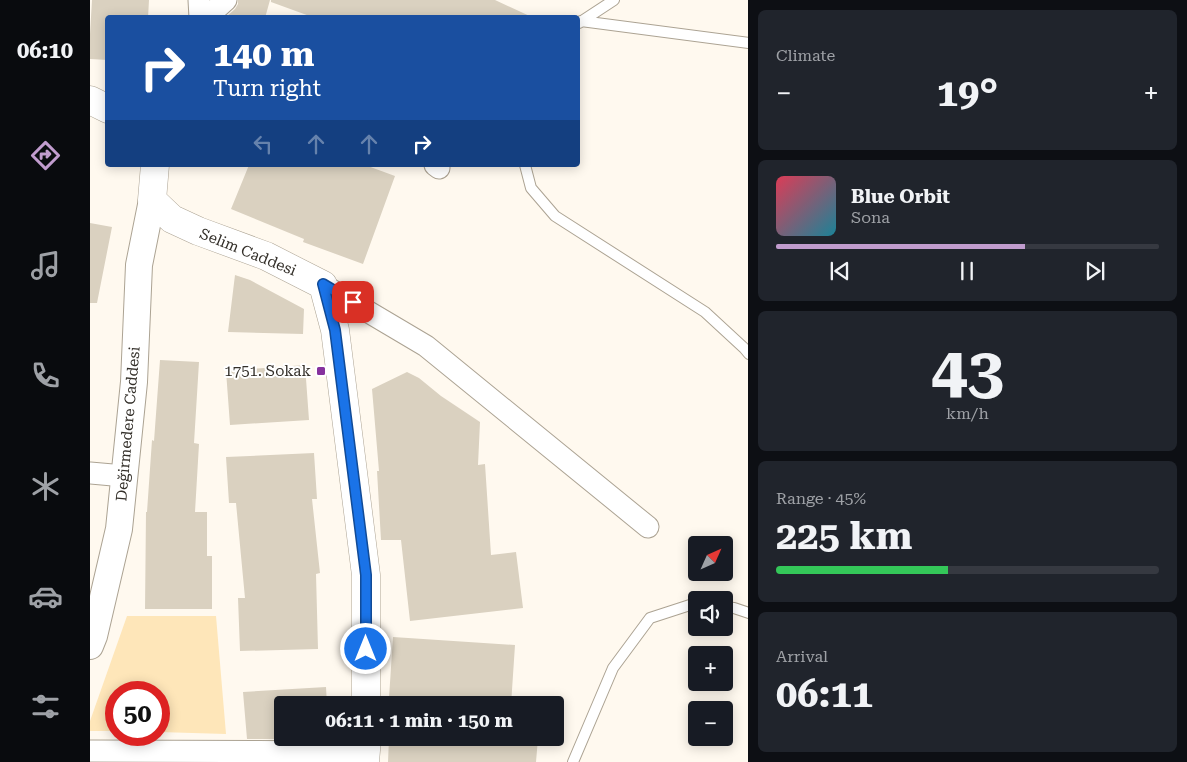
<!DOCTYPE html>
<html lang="en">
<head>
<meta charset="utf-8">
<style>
  :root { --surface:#171b24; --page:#20242c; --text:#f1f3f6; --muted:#9ea1a6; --line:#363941; --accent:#c19cce }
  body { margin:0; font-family:"Roboto Serif",serif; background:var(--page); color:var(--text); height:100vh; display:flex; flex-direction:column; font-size:19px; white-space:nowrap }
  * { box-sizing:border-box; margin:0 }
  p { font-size:16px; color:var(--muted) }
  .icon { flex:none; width:28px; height:28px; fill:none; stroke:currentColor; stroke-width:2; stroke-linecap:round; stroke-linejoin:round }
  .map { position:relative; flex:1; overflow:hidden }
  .sheet { display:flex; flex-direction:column; gap:10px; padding:10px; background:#0d0f14; width:439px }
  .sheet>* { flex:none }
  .top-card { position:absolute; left:15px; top:15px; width:475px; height:152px; border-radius:5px; box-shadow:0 2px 12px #0003; background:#1a4fa0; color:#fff; overflow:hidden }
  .needle { width:32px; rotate:45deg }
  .buttons { position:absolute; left:598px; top:536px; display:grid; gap:10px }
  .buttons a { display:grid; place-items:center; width:45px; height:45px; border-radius:5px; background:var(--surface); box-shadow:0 2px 12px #0003; font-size:25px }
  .speed { position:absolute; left:15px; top:681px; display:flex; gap:10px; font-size:25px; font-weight:700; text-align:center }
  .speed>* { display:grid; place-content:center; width:65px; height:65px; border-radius:50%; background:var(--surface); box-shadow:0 2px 12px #0003; line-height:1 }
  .speed .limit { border:8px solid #d22; background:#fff; color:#111 }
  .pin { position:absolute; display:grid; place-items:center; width:42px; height:42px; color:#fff; margin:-21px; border-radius:10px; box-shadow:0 2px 8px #0006 }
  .me { position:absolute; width:55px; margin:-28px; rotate:0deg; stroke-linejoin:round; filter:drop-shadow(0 0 4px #0008) }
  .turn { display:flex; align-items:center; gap:18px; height:105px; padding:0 25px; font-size:22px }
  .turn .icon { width:65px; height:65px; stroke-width:2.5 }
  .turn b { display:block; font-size:35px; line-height:42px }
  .lanes { display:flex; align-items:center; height:48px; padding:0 25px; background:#0003; justify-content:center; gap:25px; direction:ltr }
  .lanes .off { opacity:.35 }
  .big { font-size:38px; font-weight:700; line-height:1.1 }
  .sheet .card { flex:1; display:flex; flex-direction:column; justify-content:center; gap:8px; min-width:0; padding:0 18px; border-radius:8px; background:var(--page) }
  .sheet .dial { align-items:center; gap:0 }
  .dial b { font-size:65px; line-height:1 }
  .song { display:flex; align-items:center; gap:15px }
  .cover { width:60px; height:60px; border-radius:8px; background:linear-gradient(135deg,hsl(350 70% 55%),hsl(190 70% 35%)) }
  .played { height:5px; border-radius:2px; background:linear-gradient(90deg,var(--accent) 65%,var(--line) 65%) }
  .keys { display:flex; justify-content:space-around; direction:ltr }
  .heat { display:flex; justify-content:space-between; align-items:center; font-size:28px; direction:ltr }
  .charge { height:8px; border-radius:4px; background:linear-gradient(90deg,#34c759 45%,var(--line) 0) }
  .trip { position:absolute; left:184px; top:696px; width:290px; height:50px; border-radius:5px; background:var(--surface); box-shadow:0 2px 12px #0003; font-weight:700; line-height:50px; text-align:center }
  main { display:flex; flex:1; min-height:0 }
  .tabs { display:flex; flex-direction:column; width:90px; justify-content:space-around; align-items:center; background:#090b0e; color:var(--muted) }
  .tabs .icon { width:35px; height:35px }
  .tabs .selected { color:var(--accent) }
  .tabs b { font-size:22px; color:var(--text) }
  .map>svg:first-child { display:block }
  .green { fill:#fee6b9 }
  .building { fill:#dad1c0 }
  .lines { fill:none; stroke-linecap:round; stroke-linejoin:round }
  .service-casing { stroke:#aca393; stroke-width:12 }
  .minor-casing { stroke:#aca393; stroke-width:23 }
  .tertiary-casing { stroke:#aca393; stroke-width:28 }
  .secondary-casing { stroke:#aca393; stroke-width:29 }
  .service { stroke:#fff; stroke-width:10 }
  .minor { stroke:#fff; stroke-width:21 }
  .tertiary { stroke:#fff; stroke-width:26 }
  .secondary { stroke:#fff; stroke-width:28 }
  .route-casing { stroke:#114b97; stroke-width:12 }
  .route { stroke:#1a73e8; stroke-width:9 }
  .poi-dot { fill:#86319e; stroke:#fff; stroke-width:2 }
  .labels { text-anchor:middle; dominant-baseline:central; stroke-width:4; stroke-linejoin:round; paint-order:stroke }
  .street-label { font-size:15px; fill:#332f29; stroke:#fff }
  .poi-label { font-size:15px; fill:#332f29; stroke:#fff; text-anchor:end }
</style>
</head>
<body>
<main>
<nav class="tabs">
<b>06:10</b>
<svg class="icon selected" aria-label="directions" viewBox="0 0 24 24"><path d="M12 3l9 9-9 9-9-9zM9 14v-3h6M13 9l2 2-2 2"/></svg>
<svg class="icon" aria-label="music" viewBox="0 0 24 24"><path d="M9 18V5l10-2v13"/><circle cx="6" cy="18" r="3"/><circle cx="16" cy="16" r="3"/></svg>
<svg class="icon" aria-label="phone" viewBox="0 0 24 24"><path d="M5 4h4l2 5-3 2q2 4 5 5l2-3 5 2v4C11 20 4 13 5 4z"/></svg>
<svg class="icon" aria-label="climate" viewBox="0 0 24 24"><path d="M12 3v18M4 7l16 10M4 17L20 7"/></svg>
<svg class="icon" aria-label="car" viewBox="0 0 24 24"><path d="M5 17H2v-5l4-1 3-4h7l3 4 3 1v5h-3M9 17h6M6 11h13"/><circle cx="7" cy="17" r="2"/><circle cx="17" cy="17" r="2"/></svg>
<svg class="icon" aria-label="filters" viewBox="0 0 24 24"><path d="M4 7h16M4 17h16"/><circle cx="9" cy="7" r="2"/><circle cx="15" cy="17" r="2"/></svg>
</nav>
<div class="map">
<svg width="659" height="762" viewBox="0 0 659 762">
  <rect width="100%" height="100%" fill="#fff9ef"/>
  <!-- green -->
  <path class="green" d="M 37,616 L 126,616 L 136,734 L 69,732 L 69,692 L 26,692 L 26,731 L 0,731 L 0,721 Z"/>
  <!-- building -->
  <path class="building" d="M 2,0 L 59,0 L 58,18 L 18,18 L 18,60 L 0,59 L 0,34 Z
    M 148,0 L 180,0 L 175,18 L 135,18 L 145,9 L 148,4 Z
    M 181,0 L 405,0 L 444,18 L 225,18 L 181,2 Z
    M 159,165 L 275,165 L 305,176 L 273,264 L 213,242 L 214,239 L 141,209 Z
    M 0,223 L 22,227 L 7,303 L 0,303 Z
    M 145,275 L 160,280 L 214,309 L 213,334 L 138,332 Z
    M 70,360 L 109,362 L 104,443 L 109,444 L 105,512 L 117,512 L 117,556 L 122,556 L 122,609 L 55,609 L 56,512 L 57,512 L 62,440 L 64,441 Z
    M 215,365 L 219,420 L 140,425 L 136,371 Z
    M 317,372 L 329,378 L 351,396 L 390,422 L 388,465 L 395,464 L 401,555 L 426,552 L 433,608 L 320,621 L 311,540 L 291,540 L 287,471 L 289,471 L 282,389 Z
    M 224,453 L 227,499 L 222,499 L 230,573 L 226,574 L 228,649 L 150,651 L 148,598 L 155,598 L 146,503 L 139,503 L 136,457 Z
    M 303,637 L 425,645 L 421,705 L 401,705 L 299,698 Z
    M 236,687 L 237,705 L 192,705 L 192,739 L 157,739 L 153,692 Z
    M 299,738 L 448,738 L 446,762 L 298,762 Z"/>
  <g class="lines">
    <!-- service casing -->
    <g class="service-casing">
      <path id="service" d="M 491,21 L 659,43
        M 489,23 L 524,0
        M 435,165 L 441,188 L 465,216 L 615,312 L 654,348 L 659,354
        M 634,607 L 644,608 L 659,613
        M 483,762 L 523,668 L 560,618 L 603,604 L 606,605"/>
    </g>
    <!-- minor casing -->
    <g class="minor-casing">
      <path id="minor" d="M 109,0 L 110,18
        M 116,18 L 136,0
        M 345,165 L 349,168
        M 233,285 L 336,346 L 558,527
        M 0,473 L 34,476
        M 0,751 L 276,752"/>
    </g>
    <!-- tertiary casing -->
    <g class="tertiary-casing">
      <path id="tertiary" d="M 0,646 L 4,636 L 29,529 L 44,382 L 49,265 L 62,200"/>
    </g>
    <!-- secondary casing -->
    <g class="secondary-casing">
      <path id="secondary" d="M 0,100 L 18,109
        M 65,165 L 62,200 L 82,219 L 108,231 L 176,256 L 233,285 L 245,330 L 276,575 L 276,705
        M 275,762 L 277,738"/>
    </g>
    <!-- service -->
    <use href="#service" class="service"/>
    <!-- minor -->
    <use href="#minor" class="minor"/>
    <!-- tertiary -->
    <use href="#tertiary" class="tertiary"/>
    <!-- secondary -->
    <use href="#secondary" class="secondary"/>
  </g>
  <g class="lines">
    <!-- route casing -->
    <g class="route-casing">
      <path id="route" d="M 263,302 L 233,284 L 245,330 L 276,575 L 276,649"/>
    </g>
    <!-- route -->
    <use href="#route" class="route"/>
  </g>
  <!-- markers -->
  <rect class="poi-dot" x="226" y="366" width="10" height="10" rx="2.5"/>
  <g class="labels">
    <!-- street labels -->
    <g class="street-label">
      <text transform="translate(158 252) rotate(22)">Selim Caddesi</text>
      <text transform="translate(38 424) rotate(-85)">Değirmedere Caddesi</text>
    </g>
    <!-- poi labels -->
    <g class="poi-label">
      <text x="221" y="371">1751. Sokak</text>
    </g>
  </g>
</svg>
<div class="buttons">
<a><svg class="needle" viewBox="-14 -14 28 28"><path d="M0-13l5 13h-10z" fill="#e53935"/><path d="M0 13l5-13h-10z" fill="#9ea1a6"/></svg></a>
<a><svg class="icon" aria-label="sound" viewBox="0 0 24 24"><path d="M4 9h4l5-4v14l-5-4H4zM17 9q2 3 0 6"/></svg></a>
<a>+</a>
<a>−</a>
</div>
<div class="speed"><div class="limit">50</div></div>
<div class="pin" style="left:263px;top:302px;background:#d93025"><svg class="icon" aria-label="arrive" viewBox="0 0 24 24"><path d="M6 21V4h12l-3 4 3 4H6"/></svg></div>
<svg class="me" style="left:276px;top:649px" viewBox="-20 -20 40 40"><circle r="17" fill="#1a73e8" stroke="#fff" stroke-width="3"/><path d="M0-11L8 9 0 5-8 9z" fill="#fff"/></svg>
<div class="trip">06:11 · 1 min · 150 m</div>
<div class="top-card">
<div class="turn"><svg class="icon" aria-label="right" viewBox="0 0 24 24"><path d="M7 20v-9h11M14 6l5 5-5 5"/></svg><div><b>140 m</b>Turn right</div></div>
<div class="lanes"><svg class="icon off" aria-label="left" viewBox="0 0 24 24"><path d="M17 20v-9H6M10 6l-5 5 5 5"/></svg><svg class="icon off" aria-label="ahead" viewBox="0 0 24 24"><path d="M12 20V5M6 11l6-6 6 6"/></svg><svg class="icon off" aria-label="ahead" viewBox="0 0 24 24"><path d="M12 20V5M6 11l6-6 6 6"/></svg><svg class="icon" aria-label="right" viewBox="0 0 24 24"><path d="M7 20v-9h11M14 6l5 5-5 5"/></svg></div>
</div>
</div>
<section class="sheet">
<div class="card"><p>Climate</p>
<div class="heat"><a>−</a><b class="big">19°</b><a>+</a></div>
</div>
<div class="card">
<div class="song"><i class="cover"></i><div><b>Blue Orbit</b><p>Sona</p></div></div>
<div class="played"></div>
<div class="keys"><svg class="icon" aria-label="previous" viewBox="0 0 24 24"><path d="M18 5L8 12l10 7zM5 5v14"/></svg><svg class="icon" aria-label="pause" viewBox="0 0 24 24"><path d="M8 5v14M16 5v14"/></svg><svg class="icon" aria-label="next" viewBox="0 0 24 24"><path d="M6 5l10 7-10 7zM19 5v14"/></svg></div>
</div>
<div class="card dial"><b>43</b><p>km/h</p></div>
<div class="card"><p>Range · 45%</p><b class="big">225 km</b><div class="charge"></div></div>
<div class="card"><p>Arrival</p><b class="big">06:11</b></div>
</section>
</main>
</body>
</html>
